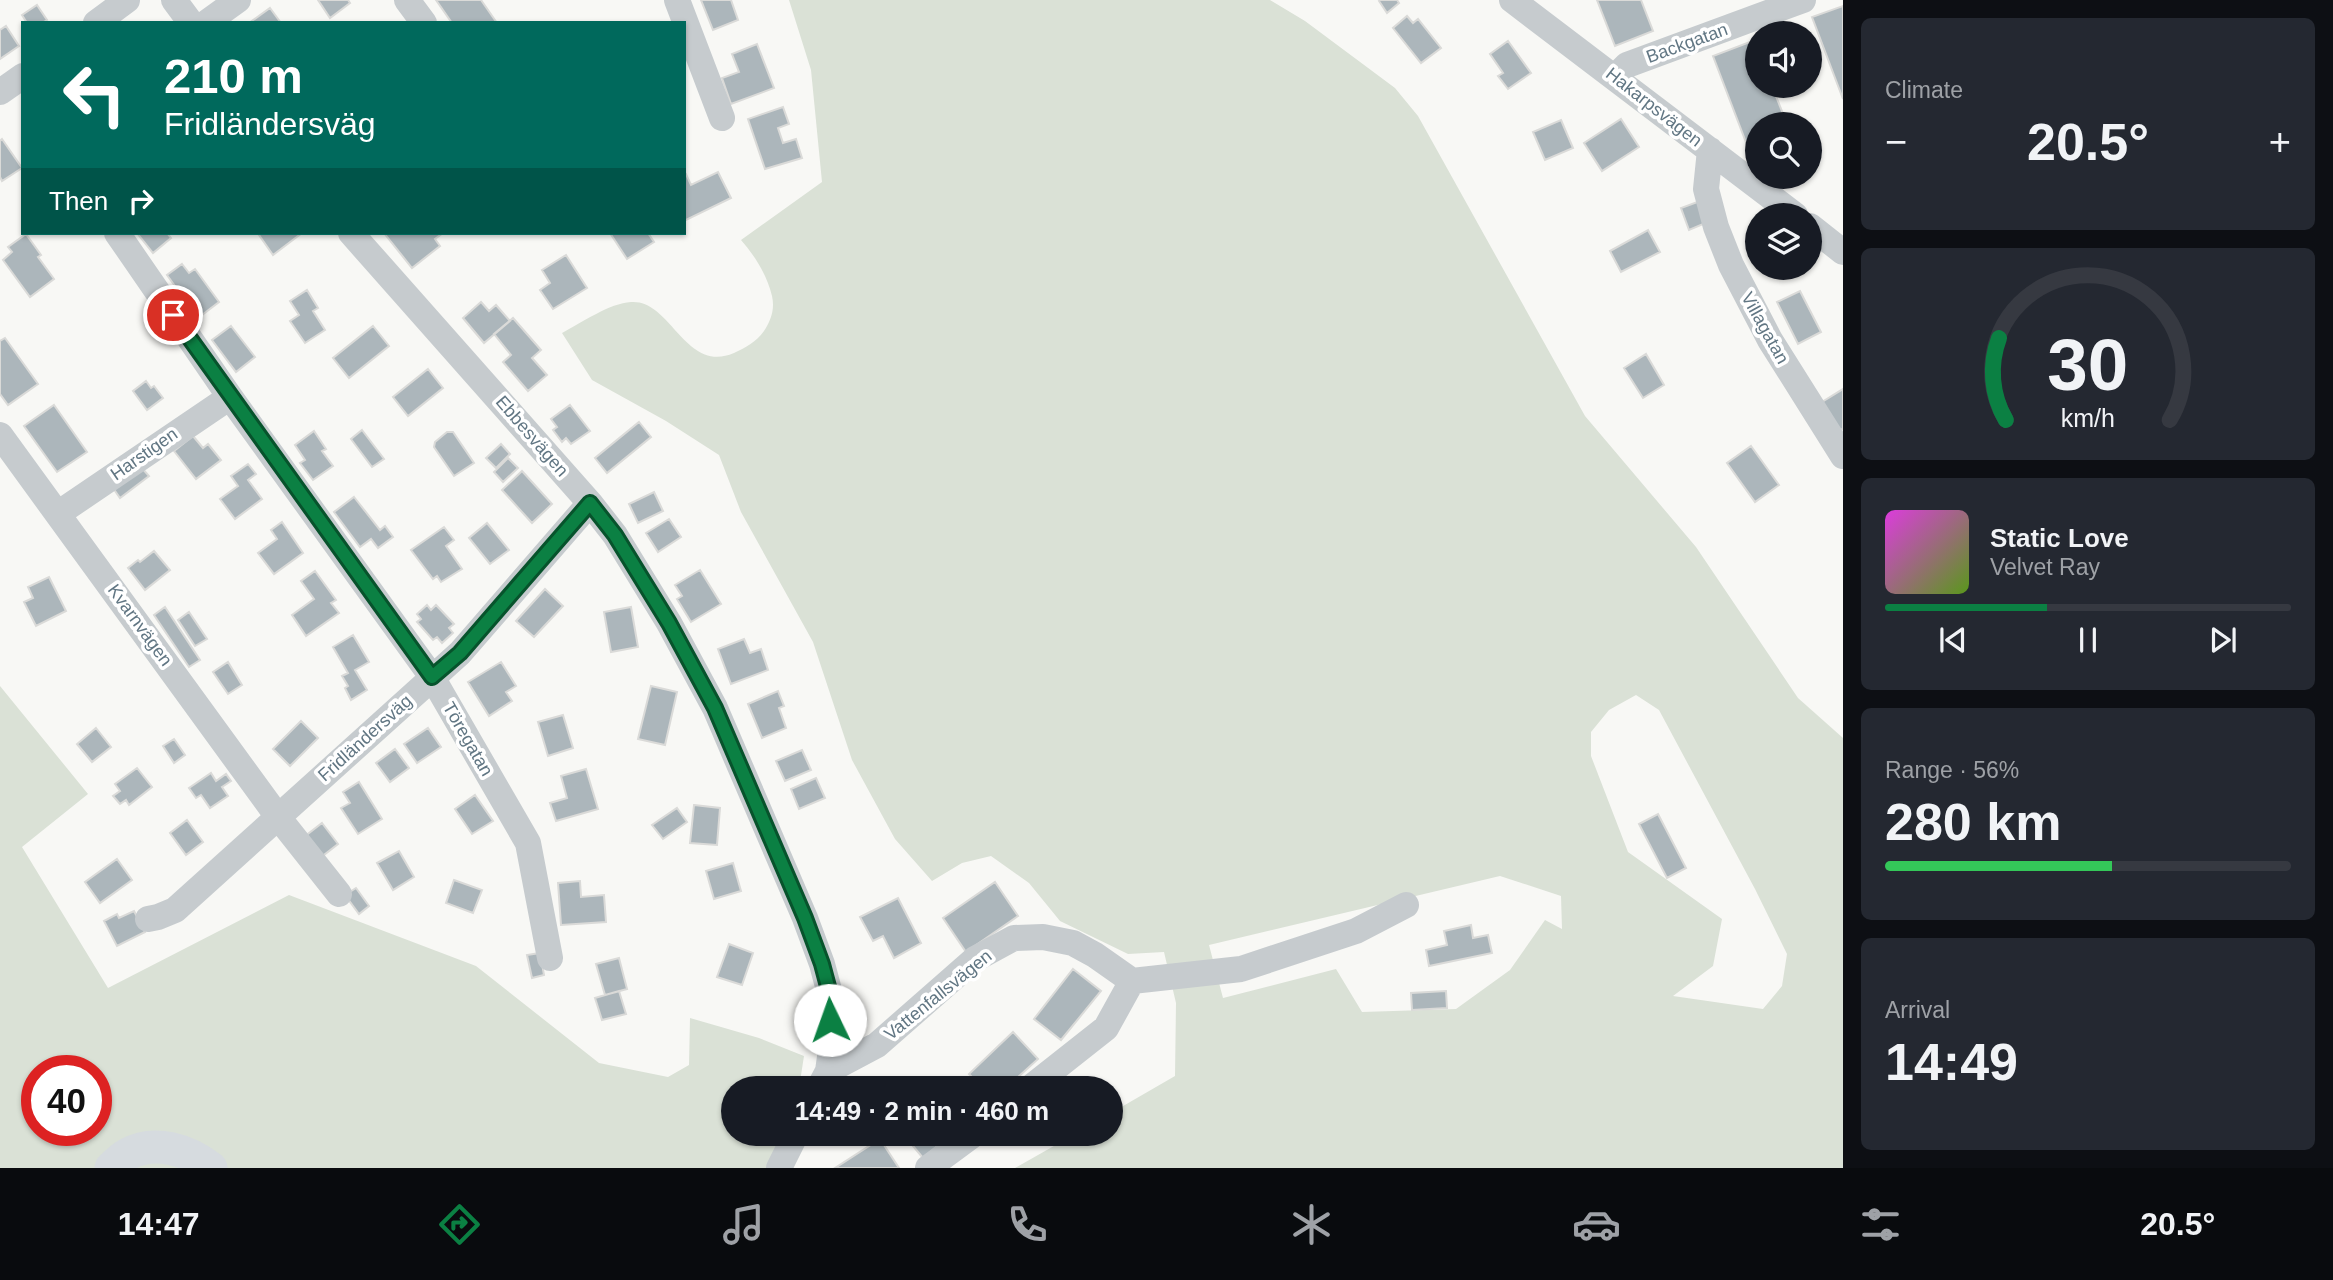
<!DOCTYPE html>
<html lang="en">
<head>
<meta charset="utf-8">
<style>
  :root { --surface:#171b24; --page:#242831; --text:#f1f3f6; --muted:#9ea1a6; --line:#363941; --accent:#0b8043 }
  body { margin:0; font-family:Helvetica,sans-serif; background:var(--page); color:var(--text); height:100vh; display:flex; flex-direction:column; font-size:26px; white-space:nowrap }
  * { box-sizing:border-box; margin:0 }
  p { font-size:23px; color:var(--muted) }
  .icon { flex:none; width:38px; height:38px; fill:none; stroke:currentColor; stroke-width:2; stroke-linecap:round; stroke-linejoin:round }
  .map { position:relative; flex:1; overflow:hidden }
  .sheet { display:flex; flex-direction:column; gap:18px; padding:18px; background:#0d0f14; width:490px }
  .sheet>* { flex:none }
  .top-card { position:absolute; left:21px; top:21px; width:665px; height:214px; border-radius:0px; box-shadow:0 2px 5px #0004; background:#00695c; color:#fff; overflow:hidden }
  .tools { position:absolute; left:1745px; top:21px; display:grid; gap:14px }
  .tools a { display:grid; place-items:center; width:77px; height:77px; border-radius:50%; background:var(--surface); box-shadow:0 2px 5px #0004; font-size:35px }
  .speed { position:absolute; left:21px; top:1055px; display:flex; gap:14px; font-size:35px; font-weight:700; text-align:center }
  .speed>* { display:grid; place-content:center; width:91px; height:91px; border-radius:50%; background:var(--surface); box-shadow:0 2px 5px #0004; line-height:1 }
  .speed .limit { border:10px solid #d22; background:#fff; color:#111 }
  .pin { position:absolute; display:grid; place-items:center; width:60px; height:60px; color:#fff; margin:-30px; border:4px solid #fff; border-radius:50%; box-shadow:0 2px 7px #0007 }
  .me { position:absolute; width:77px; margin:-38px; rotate:357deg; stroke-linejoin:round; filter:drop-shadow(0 0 5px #0008) }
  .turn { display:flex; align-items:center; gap:24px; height:147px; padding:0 28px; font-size:32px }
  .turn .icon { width:91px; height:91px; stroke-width:2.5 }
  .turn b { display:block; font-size:49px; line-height:60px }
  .then { display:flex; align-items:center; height:66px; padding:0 28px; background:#0003; gap:14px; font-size:26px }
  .big { font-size:52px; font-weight:800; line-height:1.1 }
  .sheet .card { flex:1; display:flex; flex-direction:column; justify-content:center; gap:10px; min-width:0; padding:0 24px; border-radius:10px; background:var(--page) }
  .sheet .dial { align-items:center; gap:0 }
  .dial svg { height:182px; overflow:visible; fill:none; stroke:var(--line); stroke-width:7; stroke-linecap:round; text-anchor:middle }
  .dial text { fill:var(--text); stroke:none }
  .song { display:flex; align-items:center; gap:21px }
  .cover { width:84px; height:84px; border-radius:10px; background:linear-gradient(135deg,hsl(300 70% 55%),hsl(90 70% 35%)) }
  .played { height:7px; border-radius:4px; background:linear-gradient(90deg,var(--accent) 40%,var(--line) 40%) }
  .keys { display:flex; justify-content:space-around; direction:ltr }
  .heat { display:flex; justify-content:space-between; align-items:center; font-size:38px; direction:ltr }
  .charge { height:10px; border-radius:5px; background:linear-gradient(90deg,#34c759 56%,var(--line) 0) }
  .trip { position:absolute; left:721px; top:1076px; width:402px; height:70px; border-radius:35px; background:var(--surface); box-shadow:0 2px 5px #0004; font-weight:800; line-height:70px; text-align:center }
  .menu { display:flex; height:112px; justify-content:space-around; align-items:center; background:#090b0e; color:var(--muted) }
  .menu .icon { width:49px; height:49px }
  .menu .selected { color:var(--accent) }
  .menu b { font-size:32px; color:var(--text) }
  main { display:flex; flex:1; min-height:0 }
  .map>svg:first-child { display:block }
  .green { fill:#dae1d6; fill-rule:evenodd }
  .building { fill:#acb6bb; stroke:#dadad8; stroke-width:2 }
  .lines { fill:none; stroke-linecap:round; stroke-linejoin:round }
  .minor { stroke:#c6cbce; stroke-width:26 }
  .major { stroke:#d6dbdf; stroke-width:33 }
  .route-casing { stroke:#07532c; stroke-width:18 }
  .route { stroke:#0b8043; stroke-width:12 }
  .labels { text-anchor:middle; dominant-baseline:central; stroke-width:7; stroke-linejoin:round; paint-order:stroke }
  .street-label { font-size:18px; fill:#617683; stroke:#fff }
</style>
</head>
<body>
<main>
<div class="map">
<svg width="1843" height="1168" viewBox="0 0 1843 1168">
  <rect width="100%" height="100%" fill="#f8f8f5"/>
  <!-- green -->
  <path class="green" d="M 789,0 L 1270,0 L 1305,21 L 1395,88 L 1418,116 L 1585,416 L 1696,547 L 1798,698 L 1843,738 L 1843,1168 L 1015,1168 L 1075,1134 L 1111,1134 L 1111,1113 L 1175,1076 L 1176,1003 L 1164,952 L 1128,954 L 1060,921 L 1029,883 L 991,856 L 962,863 L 932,881 L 895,839 L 852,760 L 813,642 L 741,512 L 719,455 L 666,421 L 592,380 L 562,333 C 581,323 610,303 631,302 C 671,299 685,374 734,353 C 745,348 756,342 764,331 C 771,320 775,309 772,296 C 767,275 755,256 741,240 L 822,182 L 811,70 ZM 1636,695 L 1659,710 L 1755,889 L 1787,954 L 1782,986 L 1763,1009 L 1673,996 L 1713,966 L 1722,919 L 1628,852 L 1591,756 L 1591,732 L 1609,710 ZM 1500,876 L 1561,896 L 1562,929 L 1545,920 L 1510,970 L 1456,1009 L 1362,1012 L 1336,969 L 1223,998 L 1209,945 Z
    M 0,686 L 88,794 L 22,847 L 108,988 L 289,895 L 476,966 L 599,1063 L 668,1077 L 689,1065 L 690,1018 L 759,1038 L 804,1056 L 799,1088 L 733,1088 L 733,1134 L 783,1134 L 791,1168 L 0,1168 ZM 37,1071 L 96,1071 L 96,1130 L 37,1130 Z"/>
  <!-- building -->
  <path class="building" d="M 318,0 L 348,0 L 350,3 L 330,18 Z
    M 436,0 L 481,0 L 497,23 L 452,23 Z
    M 701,0 L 731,0 L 738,20 L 713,30 Z
    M 1380,0 L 1397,0 L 1399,3 L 1387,13 L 1379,1 Z
    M 1597,0 L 1641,0 L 1653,31 L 1615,46 Z
    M 37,5 L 47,20 L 42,23 L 27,23 L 22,15 Z
    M 1843,6 L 1843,99 L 1812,17 Z
    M 270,8 L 281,23 L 249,23 Z
    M 1407,16 L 1413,23 L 1418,19 L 1441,48 L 1421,63 L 1393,28 Z
    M 6,26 L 19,46 L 0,59 L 0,30 Z
    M 1755,40 L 1757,46 L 1757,86 L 1772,86 L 1787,124 L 1757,124 L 1756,158 L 1752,158 L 1713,56 Z
    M 1508,41 L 1531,73 L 1508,89 L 1498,76 L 1503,73 L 1490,54 Z
    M 757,44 L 774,88 L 731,104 L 722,78 L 739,72 L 732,54 Z
    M 783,107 L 789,124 L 778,128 L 783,143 L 796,139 L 802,158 L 765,169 L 748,119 Z
    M 1621,119 L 1639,147 L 1602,171 L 1584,143 Z
    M 1561,120 L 1573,148 L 1545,160 L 1533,132 Z
    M 2,139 L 22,168 L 2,181 L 0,177 L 0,141 Z
    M 718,172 L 731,198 L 684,221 L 684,175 L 686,174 L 691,185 Z
    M 1700,201 L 1708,222 L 1689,230 L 1681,208 Z
    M 1648,230 L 1660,252 L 1621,272 L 1610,251 Z
    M 137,233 L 167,233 L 171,238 L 153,253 Z
    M 262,233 L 302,233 L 273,255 L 259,235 Z
    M 384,233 L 443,233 L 435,239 L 440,246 L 412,268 Z
    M 610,233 L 648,233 L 654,242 L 627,259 Z
    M 26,234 L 41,255 L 38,257 L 54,279 L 30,297 L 3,260 L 12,252 L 8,247 Z
    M 566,255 L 587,288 L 553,309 L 540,290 L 550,283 L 542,270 Z
    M 182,264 L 189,273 L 195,269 L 219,302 L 198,318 L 167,275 Z
    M 307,290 L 318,308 L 313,311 L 325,330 L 305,343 L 290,321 L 299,315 L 290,301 Z
    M 1800,291 L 1821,332 L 1798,344 L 1777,302 Z
    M 481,302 L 489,311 L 496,305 L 510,321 L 484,343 L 463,318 Z
    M 513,318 L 541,350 L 532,358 L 547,375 L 528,391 L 503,362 L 511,355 L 494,334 Z
    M 231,326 L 255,357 L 236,372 L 212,340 Z
    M 373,326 L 389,346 L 349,378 L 333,358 Z
    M 5,338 L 38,384 L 8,405 L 0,394 L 0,341 Z
    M 1646,354 L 1664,385 L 1643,398 L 1624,368 Z
    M 428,369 L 443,388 L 408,416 L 393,397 Z
    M 146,381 L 151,388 L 154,386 L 163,398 L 147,410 L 133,391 Z
    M 1843,389 L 1843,429 L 1840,430 L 1822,402 Z
    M 54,405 L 87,452 L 57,472 L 24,426 Z
    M 570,405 L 590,431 L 571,444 L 566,438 L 562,442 L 553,430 L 557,427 L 551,419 Z
    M 639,422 L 651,437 L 607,473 L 595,458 Z
    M 362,430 L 384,459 L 372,467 L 351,439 Z
    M 314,431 L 326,449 L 322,451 L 333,466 L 313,480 L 300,463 L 305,460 L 295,445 Z
    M 447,432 L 453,432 L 474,463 L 454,476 L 434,447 L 435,442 Z
    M 193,436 L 203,448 L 208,444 L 221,460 L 196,479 L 174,451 Z
    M 501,444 L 510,454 L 496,468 L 486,458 Z
    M 1751,446 L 1779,485 L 1755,502 L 1727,463 Z
    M 508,458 L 518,468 L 503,482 L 494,472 Z
    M 248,464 L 256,474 L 248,480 L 262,499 L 235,519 L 220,499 L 238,486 L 231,476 Z
    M 141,467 L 149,476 L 120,498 L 113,488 Z
    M 522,471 L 552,504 L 532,523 L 502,490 Z
    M 654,492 L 663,511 L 638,523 L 629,504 Z
    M 354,497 L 380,530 L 385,526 L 393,537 L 378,548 L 371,539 L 360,547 L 334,512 Z
    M 669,519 L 681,537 L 658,552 L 646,533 Z
    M 282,522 L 303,553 L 274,574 L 258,553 L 277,539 L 271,530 Z
    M 487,523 L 509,550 L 490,564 L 469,538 Z
    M 444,527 L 454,540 L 446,546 L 462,569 L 441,582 L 437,576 L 433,579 L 411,550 Z
    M 154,551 L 170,570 L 145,590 L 128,568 L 138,560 L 140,562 Z
    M 700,570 L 721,604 L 691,622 L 677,599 L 682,596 L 675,585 Z
    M 315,571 L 336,600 L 331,603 L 339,613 L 306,636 L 292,615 L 314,599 L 301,581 Z
    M 49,577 L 66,611 L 36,626 L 24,602 L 33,598 L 28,587 Z
    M 545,589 L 563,606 L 534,637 L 516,621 Z
    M 427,605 L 431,610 L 436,605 L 454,624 L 449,628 L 453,633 L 442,643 L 437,637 L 433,640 L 417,622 L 421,619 L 417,614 Z
    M 165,607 L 200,660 L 189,667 L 154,615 Z
    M 631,607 L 638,647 L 611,652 L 604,612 Z
    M 189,612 L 207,639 L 195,646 L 178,620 Z
    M 353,635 L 369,662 L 355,670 L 367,690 L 351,700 L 345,688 L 348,686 L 342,676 L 348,673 L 333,647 Z
    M 744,639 L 750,653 L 761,649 L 768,670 L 731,684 L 718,649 Z
    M 228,662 L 242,685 L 228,694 L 213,672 Z
    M 501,662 L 516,686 L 506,692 L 512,701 L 489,716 L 468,682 Z
    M 651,686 L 677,692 L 665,745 L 638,739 Z
    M 778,691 L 784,706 L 779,708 L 786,728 L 762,738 L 748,704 Z
    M 563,715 L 573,748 L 548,756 L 538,722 Z
    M 301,721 L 318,738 L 290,766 L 273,749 Z
    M 96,728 L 111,747 L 92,762 L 77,744 Z
    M 428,728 L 441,747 L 417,763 L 404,744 Z
    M 174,739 L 185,755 L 174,763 L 163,746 Z
    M 395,749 L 409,768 L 390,782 L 376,763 Z
    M 802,750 L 811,770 L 785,781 L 776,761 Z
    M 137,768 L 152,787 L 129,805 L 126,800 L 120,804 L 113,796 L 120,791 L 115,784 Z
    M 586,769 L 598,809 L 556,821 L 550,803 L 567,798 L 561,776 Z
    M 211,773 L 216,781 L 226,774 L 231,781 L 222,787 L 228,796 L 210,808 L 201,795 L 196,798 L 189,788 Z
    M 816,778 L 825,798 L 799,809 L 791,789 Z
    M 359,782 L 382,819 L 358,834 L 341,808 L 350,803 L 343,792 Z
    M 475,795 L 493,821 L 472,834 L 455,809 Z
    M 694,805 L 720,808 L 717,845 L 690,843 Z
    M 677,808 L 687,822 L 663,839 L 652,825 Z
    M 1658,814 L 1686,868 L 1667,878 L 1639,824 Z
    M 187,820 L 203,842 L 186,855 L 170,833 Z
    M 322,823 L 338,844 L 320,858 L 304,837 Z
    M 399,851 L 414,877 L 393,890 L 377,863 Z
    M 117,859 L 132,880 L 100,903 L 85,882 Z
    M 733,863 L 741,891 L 714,899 L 706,871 Z
    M 454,880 L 482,890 L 473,913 L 446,903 Z
    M 580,881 L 581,897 L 604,895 L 606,922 L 561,925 L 558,883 Z
    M 995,882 L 1018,916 L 966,952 L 943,918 Z
    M 356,888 L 369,906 L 359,914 L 345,895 Z
    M 898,898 L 921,943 L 894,958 L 883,936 L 873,941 L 860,917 Z
    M 134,911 L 145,932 L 117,946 L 104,921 L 117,914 L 119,918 Z
    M 1471,925 L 1473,938 L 1488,935 L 1492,953 L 1429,966 L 1426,950 L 1447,945 L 1444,931 Z
    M 729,944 L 753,953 L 742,985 L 717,977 Z
    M 540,953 L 544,975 L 532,978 L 527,955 Z
    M 619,958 L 627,989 L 605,995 L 596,964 Z
    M 1073,969 L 1101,991 L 1061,1040 L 1034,1019 Z
    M 619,991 L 626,1014 L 602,1020 L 595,998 Z
    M 1446,991 L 1447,1008 L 1412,1010 L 1411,993 Z
    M 1013,1032 L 1038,1059 L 1006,1088 L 982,1088 L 969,1074 Z
    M 903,1134 L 952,1134 L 923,1158 Z
    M 880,1139 L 899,1168 L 835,1168 Z"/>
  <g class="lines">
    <!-- minor -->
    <path class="minor" d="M 174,0 L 191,23
      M 407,0 L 424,23
      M 677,0 L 722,118
      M 1512,0 L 1795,215
      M 96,23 L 127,0
      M 206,23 L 238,0
      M 1615,77 L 1627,65 L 1803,0
      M 0,92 L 23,76
      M 1710,150 L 1706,189 L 1716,227 L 1731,265 L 1770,340 L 1843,456
      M 1810,226 L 1843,252
      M 117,233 L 230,397 L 432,677 L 528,843 L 550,958
      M 351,233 L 590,503 L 615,535 L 669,623 L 715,708 L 805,918 L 822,964 L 830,994 L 831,1050 L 828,1071 L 819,1088
      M 0,435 L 278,817 L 339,894
      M 59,513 L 230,397
      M 148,919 L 158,917 L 175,910 L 460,653 L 590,503
      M 828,1071 L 877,1045 L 975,959 L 1014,938 L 1043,937 L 1073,943 L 1095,955 L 1132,981 L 1241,969 L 1356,931 L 1406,905
      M 1030,1088 L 1106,1028 L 1132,981
      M 779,1168 L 796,1134
      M 928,1168 L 974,1134"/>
    <!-- major -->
    <path class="major" d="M 111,1168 C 116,1163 122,1157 128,1154 C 155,1139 188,1150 211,1168"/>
  </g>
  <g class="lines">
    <!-- route casing -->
    <g class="route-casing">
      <path id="route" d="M 173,315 L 432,677 L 460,653 L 590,503 L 615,535 L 669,623 L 715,708 L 805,918 L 822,964 L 830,994 L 830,1020"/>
    </g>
    <!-- route -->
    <use href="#route" class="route"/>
  </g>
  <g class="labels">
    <!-- street labels -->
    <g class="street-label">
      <text transform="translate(1687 43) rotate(-20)">Backgatan</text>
      <text transform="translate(1654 107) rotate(38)">Hakarpsvägen</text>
      <text transform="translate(1765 328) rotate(61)">Villagatan</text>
      <text transform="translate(532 436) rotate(49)">Ebbesvägen</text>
      <text transform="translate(144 454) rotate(-35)">Harstigen</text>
      <text transform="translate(140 625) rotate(54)">Kvarnvägen</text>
      <text transform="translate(365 738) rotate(-42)">Fridländersväg</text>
      <text transform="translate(468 739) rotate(60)">Töregatan</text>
      <text transform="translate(938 995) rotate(-39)">Vattenfallsvägen</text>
    </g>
  </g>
</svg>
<div class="tools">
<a><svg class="icon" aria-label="sound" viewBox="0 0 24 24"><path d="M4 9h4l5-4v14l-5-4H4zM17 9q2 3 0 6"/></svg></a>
<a><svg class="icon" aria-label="search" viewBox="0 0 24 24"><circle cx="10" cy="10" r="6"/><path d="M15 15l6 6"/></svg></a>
<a><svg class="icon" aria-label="layers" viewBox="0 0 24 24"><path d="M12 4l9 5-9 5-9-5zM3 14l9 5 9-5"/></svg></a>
</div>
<div class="speed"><div class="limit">40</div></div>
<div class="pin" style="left:173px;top:315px;background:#d93025"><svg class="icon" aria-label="arrive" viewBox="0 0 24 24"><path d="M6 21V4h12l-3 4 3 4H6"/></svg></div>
<svg class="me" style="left:830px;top:1020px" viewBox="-20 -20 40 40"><circle r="19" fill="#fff"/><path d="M0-13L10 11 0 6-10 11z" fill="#0b8043"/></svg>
<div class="trip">14:49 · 2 min · 460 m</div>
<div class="top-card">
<div class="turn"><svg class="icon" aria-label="left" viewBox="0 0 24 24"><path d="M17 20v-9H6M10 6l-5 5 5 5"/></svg><div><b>210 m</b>Fridländersväg</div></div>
<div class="then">Then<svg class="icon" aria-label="right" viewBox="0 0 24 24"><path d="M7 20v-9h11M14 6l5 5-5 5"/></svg></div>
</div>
</div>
<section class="sheet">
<div class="card"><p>Climate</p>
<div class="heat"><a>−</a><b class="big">20.5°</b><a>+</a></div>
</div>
<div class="card dial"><svg viewBox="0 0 100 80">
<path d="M14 69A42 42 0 1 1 86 69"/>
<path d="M14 69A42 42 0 0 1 11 33" stroke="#0b8043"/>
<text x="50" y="56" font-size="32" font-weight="700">30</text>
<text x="50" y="72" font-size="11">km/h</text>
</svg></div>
<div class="card">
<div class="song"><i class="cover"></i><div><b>Static Love</b><p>Velvet Ray</p></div></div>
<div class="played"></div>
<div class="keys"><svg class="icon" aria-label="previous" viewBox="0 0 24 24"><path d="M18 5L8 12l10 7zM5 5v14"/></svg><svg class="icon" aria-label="pause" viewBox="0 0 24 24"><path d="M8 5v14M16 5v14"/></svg><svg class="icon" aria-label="next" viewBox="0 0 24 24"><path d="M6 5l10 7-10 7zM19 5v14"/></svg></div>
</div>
<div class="card"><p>Range · 56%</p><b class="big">280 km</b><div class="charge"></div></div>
<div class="card"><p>Arrival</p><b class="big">14:49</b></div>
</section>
</main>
<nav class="menu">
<b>14:47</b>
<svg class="icon selected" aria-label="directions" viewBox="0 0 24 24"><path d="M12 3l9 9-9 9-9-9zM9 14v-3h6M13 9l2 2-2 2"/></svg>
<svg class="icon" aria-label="music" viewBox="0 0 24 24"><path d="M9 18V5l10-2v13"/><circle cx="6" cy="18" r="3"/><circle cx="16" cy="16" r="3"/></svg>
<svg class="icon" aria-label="phone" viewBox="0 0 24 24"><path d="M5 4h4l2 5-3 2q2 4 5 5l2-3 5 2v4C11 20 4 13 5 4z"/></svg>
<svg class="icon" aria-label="climate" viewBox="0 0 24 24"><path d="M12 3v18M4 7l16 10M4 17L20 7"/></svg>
<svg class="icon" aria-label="car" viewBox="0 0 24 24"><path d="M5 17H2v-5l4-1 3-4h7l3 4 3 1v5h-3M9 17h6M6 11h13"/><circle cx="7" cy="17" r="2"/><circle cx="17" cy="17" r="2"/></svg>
<svg class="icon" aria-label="filters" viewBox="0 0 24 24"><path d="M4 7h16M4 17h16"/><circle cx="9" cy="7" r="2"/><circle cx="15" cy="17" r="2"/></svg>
<b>20.5°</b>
</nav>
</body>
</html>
